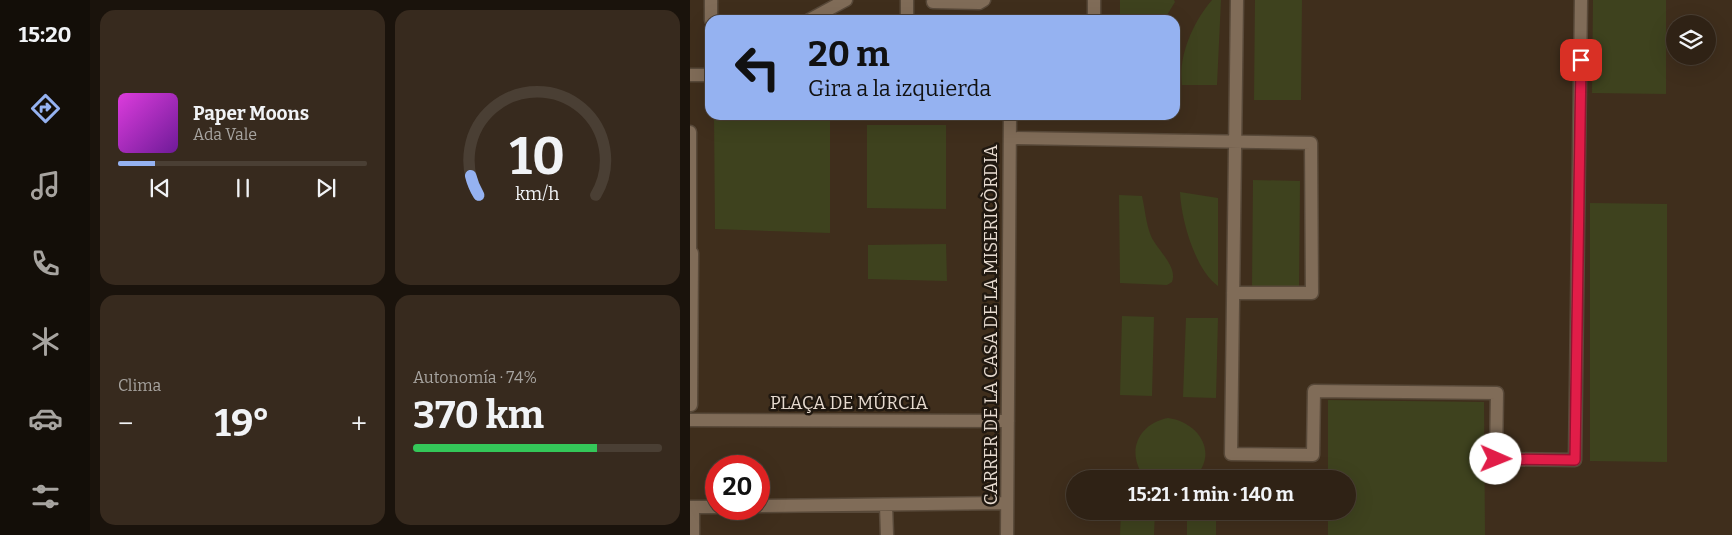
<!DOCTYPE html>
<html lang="es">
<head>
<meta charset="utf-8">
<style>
  :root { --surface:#2f2215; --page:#372a1e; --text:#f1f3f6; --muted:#a7a4a0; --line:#4a3f34; --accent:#95b2f1 }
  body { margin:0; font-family:Bitter,serif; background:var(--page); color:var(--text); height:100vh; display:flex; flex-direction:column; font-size:19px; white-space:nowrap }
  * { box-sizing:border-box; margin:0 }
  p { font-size:16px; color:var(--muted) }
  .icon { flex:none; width:28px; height:28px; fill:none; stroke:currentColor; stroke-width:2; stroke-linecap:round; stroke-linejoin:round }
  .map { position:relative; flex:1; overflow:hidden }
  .sheet { display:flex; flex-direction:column; gap:10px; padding:10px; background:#1a130c; width:600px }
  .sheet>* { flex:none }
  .guide { position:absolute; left:15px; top:15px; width:475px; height:105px; border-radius:15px; box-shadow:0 5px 20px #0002,0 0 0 1px var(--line); background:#95b2f1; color:#111; overflow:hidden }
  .tools { position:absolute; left:976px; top:15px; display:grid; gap:10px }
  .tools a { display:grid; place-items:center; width:50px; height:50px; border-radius:50%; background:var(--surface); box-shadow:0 5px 20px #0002,0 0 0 1px var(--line); font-size:25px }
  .speed { position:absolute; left:15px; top:455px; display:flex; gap:10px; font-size:25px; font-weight:700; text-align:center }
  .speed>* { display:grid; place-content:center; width:65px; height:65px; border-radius:50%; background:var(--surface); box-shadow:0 5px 20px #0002,0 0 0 1px var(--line); line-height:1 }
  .speed .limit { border:8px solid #d22; background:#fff; color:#111 }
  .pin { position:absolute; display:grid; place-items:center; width:42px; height:42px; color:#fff; margin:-21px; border-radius:10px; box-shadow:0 2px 8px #0006 }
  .me { position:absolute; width:55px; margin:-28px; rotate:91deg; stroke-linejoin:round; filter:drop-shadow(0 0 4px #0008) }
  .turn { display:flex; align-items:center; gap:18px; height:105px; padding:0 20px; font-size:22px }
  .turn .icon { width:65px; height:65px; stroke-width:2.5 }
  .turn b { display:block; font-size:35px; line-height:42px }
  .big { font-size:38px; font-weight:700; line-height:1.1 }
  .sheet .widget { flex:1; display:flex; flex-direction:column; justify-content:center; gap:8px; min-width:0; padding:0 18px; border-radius:15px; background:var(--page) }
  .sheet .dial { align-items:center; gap:0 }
  .dial svg { height:130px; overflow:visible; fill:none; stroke:var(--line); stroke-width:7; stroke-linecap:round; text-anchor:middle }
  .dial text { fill:var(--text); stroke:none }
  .song { display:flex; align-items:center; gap:15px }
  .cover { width:60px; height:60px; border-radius:8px; background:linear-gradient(135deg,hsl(300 70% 55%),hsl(280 70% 35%)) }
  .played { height:5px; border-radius:2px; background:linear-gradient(90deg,var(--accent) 15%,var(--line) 15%) }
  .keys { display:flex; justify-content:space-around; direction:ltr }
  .heat { display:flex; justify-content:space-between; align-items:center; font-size:28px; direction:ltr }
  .charge { height:8px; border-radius:4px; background:linear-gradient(90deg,#34c759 74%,var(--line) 0) }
  .sheet .tiles { flex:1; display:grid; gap:10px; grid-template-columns:repeat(2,1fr) }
  .trip { position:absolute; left:376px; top:470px; width:290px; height:50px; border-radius:25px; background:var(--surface); box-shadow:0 5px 20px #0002,0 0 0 1px var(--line); font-weight:700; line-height:50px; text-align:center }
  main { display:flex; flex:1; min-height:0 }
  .tabs { display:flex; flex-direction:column; width:90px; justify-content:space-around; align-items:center; background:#130e08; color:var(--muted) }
  .tabs .icon { width:35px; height:35px }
  .tabs .on { color:var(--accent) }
  .tabs b { font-size:22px; color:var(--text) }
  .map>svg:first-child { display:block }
  .green { fill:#3e421e }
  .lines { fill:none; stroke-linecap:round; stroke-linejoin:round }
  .minor-casing { stroke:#584939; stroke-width:15 }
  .minor { stroke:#806c58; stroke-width:12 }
  .route-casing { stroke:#92132f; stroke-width:12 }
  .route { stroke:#e11d48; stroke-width:9 }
  .labels { text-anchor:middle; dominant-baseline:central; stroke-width:5; stroke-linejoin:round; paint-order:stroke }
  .street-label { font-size:18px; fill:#e7dbd0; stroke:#201810 }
</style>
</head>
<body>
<main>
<nav class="tabs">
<b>15:20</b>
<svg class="icon on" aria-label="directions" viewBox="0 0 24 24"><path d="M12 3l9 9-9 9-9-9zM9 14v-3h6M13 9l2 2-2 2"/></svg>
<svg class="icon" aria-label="music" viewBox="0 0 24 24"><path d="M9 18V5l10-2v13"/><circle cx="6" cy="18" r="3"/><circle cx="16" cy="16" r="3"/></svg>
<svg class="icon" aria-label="phone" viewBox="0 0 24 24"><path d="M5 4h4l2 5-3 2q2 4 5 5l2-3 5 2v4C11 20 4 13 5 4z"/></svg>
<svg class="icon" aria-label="climate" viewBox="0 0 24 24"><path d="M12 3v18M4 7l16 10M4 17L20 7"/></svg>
<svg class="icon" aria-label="car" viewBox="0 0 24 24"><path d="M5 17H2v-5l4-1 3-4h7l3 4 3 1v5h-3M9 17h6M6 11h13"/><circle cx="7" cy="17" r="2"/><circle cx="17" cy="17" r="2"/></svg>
<svg class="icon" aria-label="filters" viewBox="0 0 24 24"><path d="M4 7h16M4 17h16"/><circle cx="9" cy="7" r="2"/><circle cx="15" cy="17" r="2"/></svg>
</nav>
<section class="sheet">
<div class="tiles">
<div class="widget">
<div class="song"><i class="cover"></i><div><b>Paper Moons</b><p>Ada Vale</p></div></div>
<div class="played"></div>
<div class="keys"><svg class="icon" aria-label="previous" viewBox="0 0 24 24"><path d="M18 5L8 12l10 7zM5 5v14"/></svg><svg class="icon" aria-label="pause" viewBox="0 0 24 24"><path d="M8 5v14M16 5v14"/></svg><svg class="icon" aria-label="next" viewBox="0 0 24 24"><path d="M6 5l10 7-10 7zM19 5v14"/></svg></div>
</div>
<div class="widget dial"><svg viewBox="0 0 100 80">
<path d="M14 69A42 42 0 1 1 86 69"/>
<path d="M14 69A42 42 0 0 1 9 57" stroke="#95b2f1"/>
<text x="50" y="56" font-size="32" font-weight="700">10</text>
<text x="50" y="72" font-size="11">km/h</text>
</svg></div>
<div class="widget"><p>Clima</p>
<div class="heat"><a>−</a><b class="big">19°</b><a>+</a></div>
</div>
<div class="widget"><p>Autonomía · 74%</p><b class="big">370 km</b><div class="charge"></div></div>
</div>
</section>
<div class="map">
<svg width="1042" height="535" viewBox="0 0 1042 535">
  <rect width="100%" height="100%" fill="#3f2e1c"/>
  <!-- green -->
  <path class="green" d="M 430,0 L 484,0 L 485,2 L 474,20 L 430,20 Z
    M 522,0 L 531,0 L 527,85 L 492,85 C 488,56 503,22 522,0 Z
    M 565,0 L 612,0 L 611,100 L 564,100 Z
    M 903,0 L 976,0 L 976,94 L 902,93 Z
    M 24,115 L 140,115 L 140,233 L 25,229 Z
    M 177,125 L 256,125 L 256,209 L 177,208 Z
    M 563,180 L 610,181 L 609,287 L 562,287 Z
    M 490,192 L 528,198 L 528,286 C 505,270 491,219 490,192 Z
    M 429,195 L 452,196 C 455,209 456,224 461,236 C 467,250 488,266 482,282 L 477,285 L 430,283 Z
    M 900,203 L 977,204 L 977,462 L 900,461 Z
    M 256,244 L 257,281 L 178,279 L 178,245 Z
    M 432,316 L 464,317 L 462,396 L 430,395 Z
    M 496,318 L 528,318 L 526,398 L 493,397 Z
    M 638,400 L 794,402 L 795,535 L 638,535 L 638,511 L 658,511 L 658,479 L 638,479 Z
    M 478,418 C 509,422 530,454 503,479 L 456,479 C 435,454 447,424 478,418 Z
    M 431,511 L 465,511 L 464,535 L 430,535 Z
    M 513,511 L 526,511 L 526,535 L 497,535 L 497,518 Z"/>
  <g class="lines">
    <!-- minor casing -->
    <g class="minor-casing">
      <path id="minor" d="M 21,0 L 21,20
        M 547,0 L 541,454 L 623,455 L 624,391 L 807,393 L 806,459 L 885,460 L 891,0
        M 243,2 L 289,3 L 294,0
        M 119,20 L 156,0
        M 217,20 L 217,0
        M 404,20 L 404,0
        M 0,75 L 20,75
        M 0,132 L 0,253
        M 320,138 L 621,143 L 622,293 L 543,293
        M 1,405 L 2,253
        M 0,420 L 318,421
        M 196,505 L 197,535
        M 69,506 L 317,503
        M 0,507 L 26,507
        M 3,507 L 3,535
        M 317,535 L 320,115"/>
    </g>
    <!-- minor -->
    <use href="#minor" class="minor"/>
  </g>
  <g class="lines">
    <!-- route casing -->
    <g class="route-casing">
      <path id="route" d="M 806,459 L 885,460 L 891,60"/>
    </g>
    <!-- route -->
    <use href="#route" class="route"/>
  </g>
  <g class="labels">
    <!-- street labels -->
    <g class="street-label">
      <text transform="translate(301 325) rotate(-90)">CARRER DE LA CASA DE LA MISERICÒRDIA</text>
      <text x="159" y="403">PLAÇA DE MÚRCIA</text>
    </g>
  </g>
</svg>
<div class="tools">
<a><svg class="icon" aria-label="layers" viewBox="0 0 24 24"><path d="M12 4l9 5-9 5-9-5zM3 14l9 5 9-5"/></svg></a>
</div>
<div class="speed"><div class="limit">20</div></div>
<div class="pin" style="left:891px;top:60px;background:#d93025"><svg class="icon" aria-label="arrive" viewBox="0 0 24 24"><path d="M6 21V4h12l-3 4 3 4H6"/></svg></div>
<svg class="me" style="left:806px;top:459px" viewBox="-20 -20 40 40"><circle r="19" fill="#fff"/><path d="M0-13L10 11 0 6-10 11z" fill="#e11d48"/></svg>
<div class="trip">15:21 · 1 min · 140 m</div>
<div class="guide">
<div class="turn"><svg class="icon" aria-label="left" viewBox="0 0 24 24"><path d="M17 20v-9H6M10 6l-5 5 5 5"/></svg><div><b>20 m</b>Gira a la izquierda</div></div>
</div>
</div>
</main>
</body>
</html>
